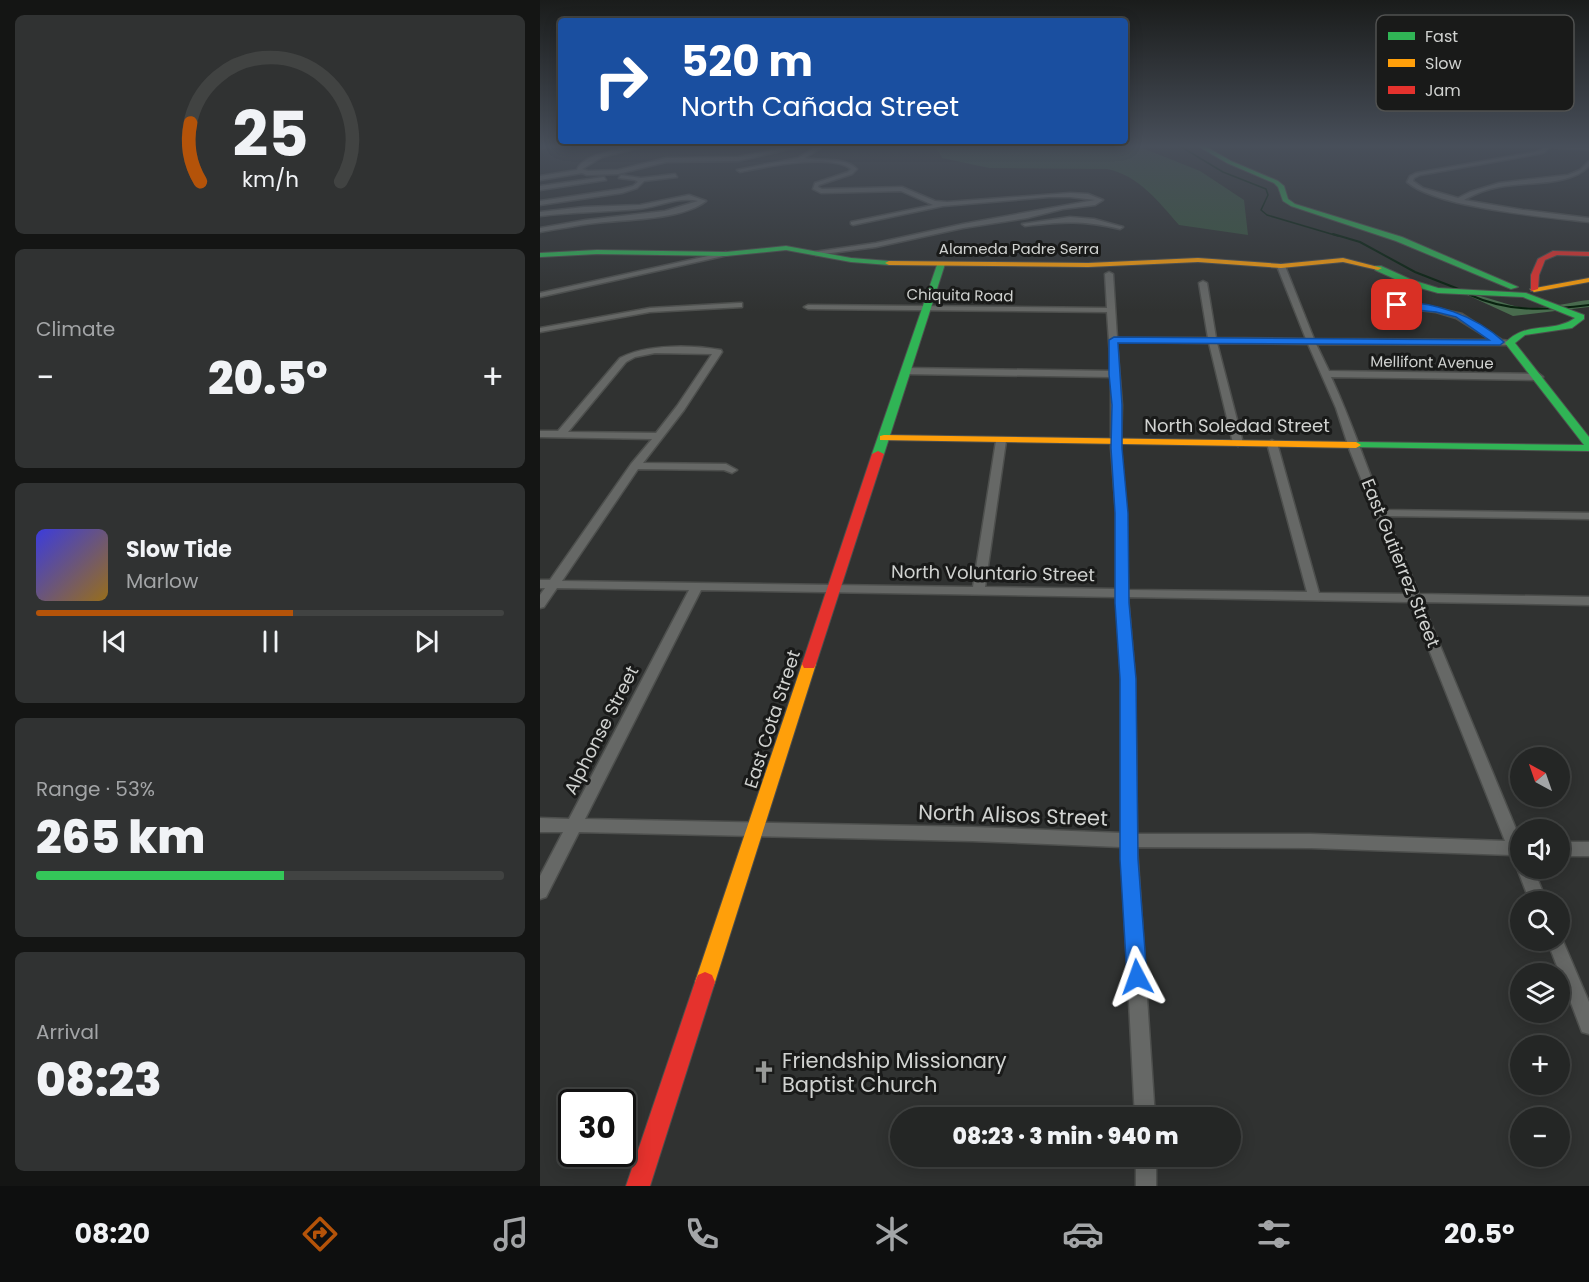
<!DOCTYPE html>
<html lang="en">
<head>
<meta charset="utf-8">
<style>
  :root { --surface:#242625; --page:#303232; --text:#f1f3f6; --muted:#a3a5a7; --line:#414342; --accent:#b45309 }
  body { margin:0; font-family:Poppins,sans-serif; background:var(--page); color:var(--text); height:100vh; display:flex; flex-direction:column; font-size:22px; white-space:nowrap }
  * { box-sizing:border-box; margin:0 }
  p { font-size:20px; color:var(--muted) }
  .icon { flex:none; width:33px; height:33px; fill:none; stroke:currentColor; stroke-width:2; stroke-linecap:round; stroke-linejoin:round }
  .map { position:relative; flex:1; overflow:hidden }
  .sheet { display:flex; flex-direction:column; gap:15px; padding:15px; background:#141514; width:540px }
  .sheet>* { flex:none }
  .top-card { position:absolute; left:18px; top:18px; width:570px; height:126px; border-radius:6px; box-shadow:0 3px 15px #0003,0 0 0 2px var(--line); background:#1a4fa0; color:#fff; overflow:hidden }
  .needle { width:39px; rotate:320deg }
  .buttons { position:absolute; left:970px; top:747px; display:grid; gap:12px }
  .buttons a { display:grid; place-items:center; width:60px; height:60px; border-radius:50%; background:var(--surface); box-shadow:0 3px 15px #0003,0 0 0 2px var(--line); font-size:30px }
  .speed { position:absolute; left:18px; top:1089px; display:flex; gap:12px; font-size:30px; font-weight:700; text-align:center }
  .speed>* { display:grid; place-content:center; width:78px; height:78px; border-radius:50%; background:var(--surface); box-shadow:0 3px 15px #0003,0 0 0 2px var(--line); line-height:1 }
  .speed .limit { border:3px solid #111; border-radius:9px; background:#fff; color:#111 }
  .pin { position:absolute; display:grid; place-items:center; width:51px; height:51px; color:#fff; margin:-26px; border-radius:12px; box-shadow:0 3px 9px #0006 }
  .me { position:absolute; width:66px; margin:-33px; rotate:356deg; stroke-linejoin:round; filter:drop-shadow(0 0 4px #0008) }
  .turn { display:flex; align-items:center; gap:21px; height:126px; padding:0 24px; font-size:27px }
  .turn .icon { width:78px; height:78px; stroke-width:2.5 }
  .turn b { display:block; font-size:42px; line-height:51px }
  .big { font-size:45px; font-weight:800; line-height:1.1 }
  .sheet .widget { flex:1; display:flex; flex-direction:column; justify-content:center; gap:9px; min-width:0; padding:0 21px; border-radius:9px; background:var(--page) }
  .sheet .dial { align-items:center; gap:0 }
  .dial svg { height:156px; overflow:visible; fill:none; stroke:var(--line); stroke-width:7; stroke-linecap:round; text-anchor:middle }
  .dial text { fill:var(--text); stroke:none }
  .song { display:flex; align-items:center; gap:18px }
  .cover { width:72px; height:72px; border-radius:9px; background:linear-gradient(135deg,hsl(240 70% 55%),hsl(40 70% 35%)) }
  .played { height:6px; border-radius:3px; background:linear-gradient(90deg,var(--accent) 55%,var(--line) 55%) }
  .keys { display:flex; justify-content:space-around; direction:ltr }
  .heat { display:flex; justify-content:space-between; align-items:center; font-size:33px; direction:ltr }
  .charge { height:9px; border-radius:4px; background:linear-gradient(90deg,#34c759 53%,var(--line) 0) }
  .trip { position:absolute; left:350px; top:1107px; width:351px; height:60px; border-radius:30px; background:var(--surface); box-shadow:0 3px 15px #0003,0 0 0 2px var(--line); font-weight:800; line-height:60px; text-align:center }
  .dock { display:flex; height:96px; justify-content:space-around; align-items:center; background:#0e0f0f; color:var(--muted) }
  .dock .icon { width:42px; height:42px }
  .dock .active { color:var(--accent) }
  .dock b { font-size:27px; color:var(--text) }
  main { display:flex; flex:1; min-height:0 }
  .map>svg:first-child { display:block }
  .green { fill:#39563e }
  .forest { fill:#496c4e }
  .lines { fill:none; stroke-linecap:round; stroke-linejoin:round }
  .stream-far1 { stroke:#06200c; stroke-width:1.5 }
  .stream { stroke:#06200c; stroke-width:2 }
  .street-casing { stroke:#4d4f4d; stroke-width:3 }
  .fast-casing { stroke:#4d4f4d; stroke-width:2 }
  .slow-casing { stroke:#4d4f4d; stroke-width:2 }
  .jam-casing { stroke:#4d4f4d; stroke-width:2 }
  .street { fill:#666866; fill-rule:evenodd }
  .fast { fill:#30b455; fill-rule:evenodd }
  .slow { fill:#ff9f0a; fill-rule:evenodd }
  .jam { fill:#e5322d; fill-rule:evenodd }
  .route { fill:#1a73e8; stroke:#114b97; stroke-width:1.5 }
  .labels { text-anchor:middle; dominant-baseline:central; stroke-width:6; stroke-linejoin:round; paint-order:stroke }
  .far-street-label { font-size:15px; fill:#d0d2d0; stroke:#191a19 }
  .street-label { font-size:18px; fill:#d0d2d0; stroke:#191a19 }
  .near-street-label { font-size:21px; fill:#d0d2d0; stroke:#191a19 }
  .near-poi-label { font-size:21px; fill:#d0d2d0; stroke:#191a19; text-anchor:start }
  .key { fill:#191a19; stroke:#505150; stroke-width:1.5 }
  .key-label { font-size:16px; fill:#d0d2d0 }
</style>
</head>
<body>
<main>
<section class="sheet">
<div class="widget dial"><svg viewBox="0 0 100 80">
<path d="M14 69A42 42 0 1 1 86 69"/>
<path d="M14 69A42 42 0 0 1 9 39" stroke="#b45309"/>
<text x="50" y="56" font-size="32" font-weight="700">25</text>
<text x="50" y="72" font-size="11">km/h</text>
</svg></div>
<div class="widget"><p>Climate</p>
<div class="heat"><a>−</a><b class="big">20.5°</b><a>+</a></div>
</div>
<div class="widget">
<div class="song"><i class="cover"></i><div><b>Slow Tide</b><p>Marlow</p></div></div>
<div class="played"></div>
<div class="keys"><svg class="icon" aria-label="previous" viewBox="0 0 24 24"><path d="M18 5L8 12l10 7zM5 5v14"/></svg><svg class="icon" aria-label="pause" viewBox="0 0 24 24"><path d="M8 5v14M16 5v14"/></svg><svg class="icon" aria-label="next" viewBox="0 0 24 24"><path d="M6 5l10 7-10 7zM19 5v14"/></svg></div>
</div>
<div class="widget"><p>Range · 53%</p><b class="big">265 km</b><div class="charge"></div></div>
<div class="widget"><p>Arrival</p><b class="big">08:23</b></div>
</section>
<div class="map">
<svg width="1049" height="1186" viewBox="0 0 1049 1186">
  <rect width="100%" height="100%" fill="#303231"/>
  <!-- green -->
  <path class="green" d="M 395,145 L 595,145 L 660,171 L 704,200 L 708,235 L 639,225 C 619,202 598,175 567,169 L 449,168 L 402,158 Z"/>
  <!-- forest -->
  <path class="forest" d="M 925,294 C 944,294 964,305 984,308 C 1002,310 1030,302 1049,300 L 1049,307 L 973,316 Z"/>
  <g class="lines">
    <!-- stream-far1 -->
    <path class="stream-far1" d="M 638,145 L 683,172 L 726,189 L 728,195 L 721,210 L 727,215 L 798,236"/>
    <!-- stream -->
    <path class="stream" d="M 793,234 L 820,242 L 875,272 L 921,290
      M 930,295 C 970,313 1007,310 1049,305"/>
    <!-- street casing -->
    <g class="street-casing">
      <path id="street" d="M 0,145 L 33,145 L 0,148 Z
        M 100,145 L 110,145 L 62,157 L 42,169 L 48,171 L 78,170 L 126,158 L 198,157 L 257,145 L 266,145 L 198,161 L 126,162 L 78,174 L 47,175 L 42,173 L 0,180 L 0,176 L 37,170 C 42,154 83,148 100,145 Z
        M 133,145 L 180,145 L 177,147 Z
        M 273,145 L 282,147 L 265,158 C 283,162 303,156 317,169 L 312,174 L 279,185 L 278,187 L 282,189 L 362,187 L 395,201 L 407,202 L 530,193 L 548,194 L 563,200 L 555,205 L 523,209 L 487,218 L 423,228 L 336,247 L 276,255 L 273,253 L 274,252 L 336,243 L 423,224 L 555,200 L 530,197 L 509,197 L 403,206 L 313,225 L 311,224 L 311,222 L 393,205 L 361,191 L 281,193 L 273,189 L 275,183 L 308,172 L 311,169 C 290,153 225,167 200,172 L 197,170 L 258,158 L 275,147 Z
        M 1005,145 L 1049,146 L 1049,150 L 1009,147 L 1005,152 L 998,154 L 880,175 L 874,178 L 873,181 L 883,188 L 918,198 L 930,192 L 959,183 L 1028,175 L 1040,170 L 1049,161 L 1049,166 C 1032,186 984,182 959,187 C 946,189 935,194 924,200 L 983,210 L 1049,218 L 1049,222 C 1007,217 897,208 867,182 L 870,176 L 876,173 L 995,152 L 1001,150 Z
        M 135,174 L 137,177 L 104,181 L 97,188 L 82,193 L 0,205 L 0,201 L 81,189 L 93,186 L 98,182 L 95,180 L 79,178 L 81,175 L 101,178 Z
        M 64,177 L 66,180 L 0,190 L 0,186 Z
        M 149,195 L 166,201 C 142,220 87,219 56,223 C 37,225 19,229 0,232 L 0,228 L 46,220 L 125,211 L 158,201 C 139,196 118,207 98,209 C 65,212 33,212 0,216 L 0,212 L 44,207 L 100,205 Z
        M 530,217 L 554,219 L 583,227 L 580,229 C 542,220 523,222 485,226 L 482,224 Z
        M 186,252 L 188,253 L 188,255 L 0,297 L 0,293 Z
        M 741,264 L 745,266 L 774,339 L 951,340 L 916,318 L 896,312 L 854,307 L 853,305 L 857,303 L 896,308 L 922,314 L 962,340 L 970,341 L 974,343 L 970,345 L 776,344 L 789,371 L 999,374 L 1003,377 L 999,380 L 791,377 C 811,420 826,466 844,510 L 1049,513 L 1049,519 L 847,516 L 879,594 L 1049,597 L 1049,605 L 882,602 L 981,841 L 981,868 L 993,868 L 1007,902 L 990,902 L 977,868 L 978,866 L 975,865 L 971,855 L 771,848 L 597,847 L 615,1118 L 595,1118 L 581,847 L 432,841 L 39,832 L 6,897 L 0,899 L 0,876 L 23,832 L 0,832 L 0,818 L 29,819 L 149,590 L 17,588 L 4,607 L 0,608 L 0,595 L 5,588 L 0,588 L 0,580 L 10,580 L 91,464 L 112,439 L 0,437 L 0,431 L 18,431 L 80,358 C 107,344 151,345 181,350 L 182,352 L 144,410 L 103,463 L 186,464 L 197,470 L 192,473 L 184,470 L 98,469 L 22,581 L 433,587 L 456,441 L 461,438 L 466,441 L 445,587 L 576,589 L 576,512 L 571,448 L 571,377 L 366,374 L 362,371 L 366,368 L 571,371 L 567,312 L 268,309 L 264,307 L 268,305 L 567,308 L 565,274 L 569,272 L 573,274 L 577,338 L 668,338 L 659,283 L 663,281 L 667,283 L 676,338 L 766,339 L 737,266 ZM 577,342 L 669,343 L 693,443 L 698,446 L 703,443 L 677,343 L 768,344 L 796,408 L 810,451 L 867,594 L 779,593 L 737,443 L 732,440 L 727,443 L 767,592 L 588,590 L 586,512 L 581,448 L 582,405 ZM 115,353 L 172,354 L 137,406 L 116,433 L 28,432 L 86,362 L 95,357 ZM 161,590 L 576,597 L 581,679 L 581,833 L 432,827 L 45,819 ZM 588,597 L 870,602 L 965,841 L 771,834 L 597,834 L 595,679 Z
        M 199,303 L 202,303 L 202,307 L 110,312 L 0,332 L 0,328 L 110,308 Z
        M 1020,842 L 1049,842 L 1049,856 L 1020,856 Z
        M 1020,934 L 1049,1002 L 1049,1034 L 1042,1032 L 1007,940 L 1020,940 Z
        M 596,1156 L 616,1156 L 616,1186 L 596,1186 Z"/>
    </g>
    <!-- fast casing -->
    <g class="fast-casing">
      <path id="fast" d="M 656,145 L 663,145 L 691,161 L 738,181 L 744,186 L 748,199 L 755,204 L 862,237 L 978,287 L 971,289 L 856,241 L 751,206 L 743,201 L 738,187 L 734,183 L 687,163 Z
        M 246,246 L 311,258 L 349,261 L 353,263 L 349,265 L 311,262 L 246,250 L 186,256 L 57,254 L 0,257 L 0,253 L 57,250 L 186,252 Z
        M 398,262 L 405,264 L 344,454 L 342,456 L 334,456 L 332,454 Z
        M 835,266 L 841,266 L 872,280 L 898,288 L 986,293 L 1044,315 L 1044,319 L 1032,328 L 985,335 L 975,343 L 1049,437 L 1049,451 L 812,447 L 812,443 L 816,442 L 1044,445 L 965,343 C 987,320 1012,334 1035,318 L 983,297 L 898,293 L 866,284 L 835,270 Z"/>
    </g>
    <!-- slow casing -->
    <g class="slow-casing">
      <path id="slow" d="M 658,258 L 741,264 L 803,258 L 842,268 L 838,270 L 803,262 L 741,268 L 658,262 L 548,267 L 349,265 L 345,263 L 349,261 L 548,263 Z
        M 1049,278 L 1049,282 L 994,292 L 990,289 Z
        M 344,435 L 816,442 L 821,445 L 816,448 L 340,440 L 340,436 Z
        M 269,659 L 274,660 L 276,664 L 175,982 L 172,989 L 165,992 L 158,989 L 155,982 L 262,664 L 264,660 Z"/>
    </g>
    <!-- jam casing -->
    <g class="jam-casing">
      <path id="jam" d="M 1013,251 L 1049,252 L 1049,256 L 1017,255 L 1005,260 L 999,275 L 998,289 L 991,291 L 991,275 L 998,259 Z
        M 338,451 L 344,454 L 276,664 L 274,668 L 264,668 L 262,664 L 332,454 Z
        M 165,972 L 172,975 L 175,982 L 110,1186 L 86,1186 L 155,982 L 158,975 Z"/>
    </g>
    <!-- street -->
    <use href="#street" class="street"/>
    <!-- fast -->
    <use href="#fast" class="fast"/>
    <!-- slow -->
    <use href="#slow" class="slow"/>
    <!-- jam -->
    <use href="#jam" class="jam"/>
  </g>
  <!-- sky -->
  <linearGradient id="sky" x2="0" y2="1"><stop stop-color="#1a1c1b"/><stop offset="0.47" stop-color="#484f5a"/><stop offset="1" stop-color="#484f5a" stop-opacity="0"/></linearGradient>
  <rect width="1049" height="311" fill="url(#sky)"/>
  <!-- route -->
  <path class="route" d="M 854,303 C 891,299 938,317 964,342 L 960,345 L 578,343 L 582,405 L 582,448 L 588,513 L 589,603 L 596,679 L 598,859 L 607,977 L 604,984 L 597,987 L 590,984 L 587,977 L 580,859 L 580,679 L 575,603 L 575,513 L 571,448 L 572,405 L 569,374 L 569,340 L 574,337 L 949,340 L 916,317 L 896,312 L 857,308 L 854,307 Z"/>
  <!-- icons -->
  <defs>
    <g id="church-bare" transform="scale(1.8)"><path d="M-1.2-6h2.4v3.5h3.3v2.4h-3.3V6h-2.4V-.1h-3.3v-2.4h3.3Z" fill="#989a98" stroke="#191a19" stroke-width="2.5" paint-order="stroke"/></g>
  </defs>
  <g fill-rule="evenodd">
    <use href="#church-bare" x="224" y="1072"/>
  </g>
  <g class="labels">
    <!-- far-street labels -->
    <g class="far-street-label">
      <text x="479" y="248">Alameda Padre Serra</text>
      <text transform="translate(420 295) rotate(1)">Chiquita Road</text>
      <text transform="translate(892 362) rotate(1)">Mellifont Avenue</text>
    </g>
    <!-- street labels -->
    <g class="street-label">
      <text x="697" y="425">North Soledad Street</text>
      <text transform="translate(861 563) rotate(68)">East Gutierrez Street</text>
      <text transform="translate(453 573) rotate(1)">North Voluntario Street</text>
      <text transform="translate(232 719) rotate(-72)">East Cota Street</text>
      <text transform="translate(61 730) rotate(-63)">Alphonse Street</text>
    </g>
    <!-- near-street labels -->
    <g class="near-street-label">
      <text transform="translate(473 815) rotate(2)">North Alisos Street</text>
    </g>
    <!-- near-poi labels -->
    <g class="near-poi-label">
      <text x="242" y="1060">Friendship Missionary<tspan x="242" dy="24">Baptist Church</tspan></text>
    </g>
  </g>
  <!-- legend -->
  <rect x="836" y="15" width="198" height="96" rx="9" class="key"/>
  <rect x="848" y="32" width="27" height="8" fill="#30b455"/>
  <rect x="848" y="59" width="27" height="8" fill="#ff9f0a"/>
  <rect x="848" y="86" width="27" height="8" fill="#e5322d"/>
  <g class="key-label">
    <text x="885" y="42">Fast</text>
    <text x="885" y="69">Slow</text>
    <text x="885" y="96">Jam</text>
  </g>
</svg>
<div class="buttons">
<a><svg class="needle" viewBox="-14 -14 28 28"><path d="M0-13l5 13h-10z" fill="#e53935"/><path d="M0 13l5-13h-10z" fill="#a3a5a7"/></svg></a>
<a><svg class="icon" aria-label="sound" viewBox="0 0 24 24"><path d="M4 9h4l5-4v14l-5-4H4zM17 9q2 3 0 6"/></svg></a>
<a><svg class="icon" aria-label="search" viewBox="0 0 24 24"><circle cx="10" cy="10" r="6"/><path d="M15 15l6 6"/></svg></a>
<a><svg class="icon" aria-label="layers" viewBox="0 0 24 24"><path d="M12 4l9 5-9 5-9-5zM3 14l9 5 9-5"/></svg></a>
<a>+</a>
<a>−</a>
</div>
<div class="speed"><div class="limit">30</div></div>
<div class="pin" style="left:857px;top:305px;background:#d93025"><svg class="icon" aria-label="arrive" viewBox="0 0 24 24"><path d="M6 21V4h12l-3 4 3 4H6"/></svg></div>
<svg class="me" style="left:597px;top:977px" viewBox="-20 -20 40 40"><path d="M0-17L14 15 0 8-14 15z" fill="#1a73e8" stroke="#fff" stroke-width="4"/></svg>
<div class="trip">08:23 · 3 min · 940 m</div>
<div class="top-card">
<div class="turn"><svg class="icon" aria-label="right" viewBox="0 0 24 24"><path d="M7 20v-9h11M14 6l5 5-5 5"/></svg><div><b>520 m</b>North Cañada Street</div></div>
</div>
</div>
</main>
<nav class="dock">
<b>08:20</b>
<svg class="icon active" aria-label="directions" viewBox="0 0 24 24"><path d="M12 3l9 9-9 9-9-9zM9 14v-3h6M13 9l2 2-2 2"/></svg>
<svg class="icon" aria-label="music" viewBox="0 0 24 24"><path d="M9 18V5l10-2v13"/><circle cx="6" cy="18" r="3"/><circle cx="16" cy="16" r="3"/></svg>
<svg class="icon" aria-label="phone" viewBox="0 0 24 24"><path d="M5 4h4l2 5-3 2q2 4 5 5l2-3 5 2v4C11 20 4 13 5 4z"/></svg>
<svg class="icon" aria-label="climate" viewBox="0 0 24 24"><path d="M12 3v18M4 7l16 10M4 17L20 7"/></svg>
<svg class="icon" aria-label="car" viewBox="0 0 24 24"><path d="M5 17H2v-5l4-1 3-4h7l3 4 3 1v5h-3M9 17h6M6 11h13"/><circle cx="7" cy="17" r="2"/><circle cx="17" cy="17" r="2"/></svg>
<svg class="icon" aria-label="filters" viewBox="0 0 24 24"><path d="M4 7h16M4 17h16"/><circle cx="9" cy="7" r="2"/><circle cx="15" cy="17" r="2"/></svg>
<b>20.5°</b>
</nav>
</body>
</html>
